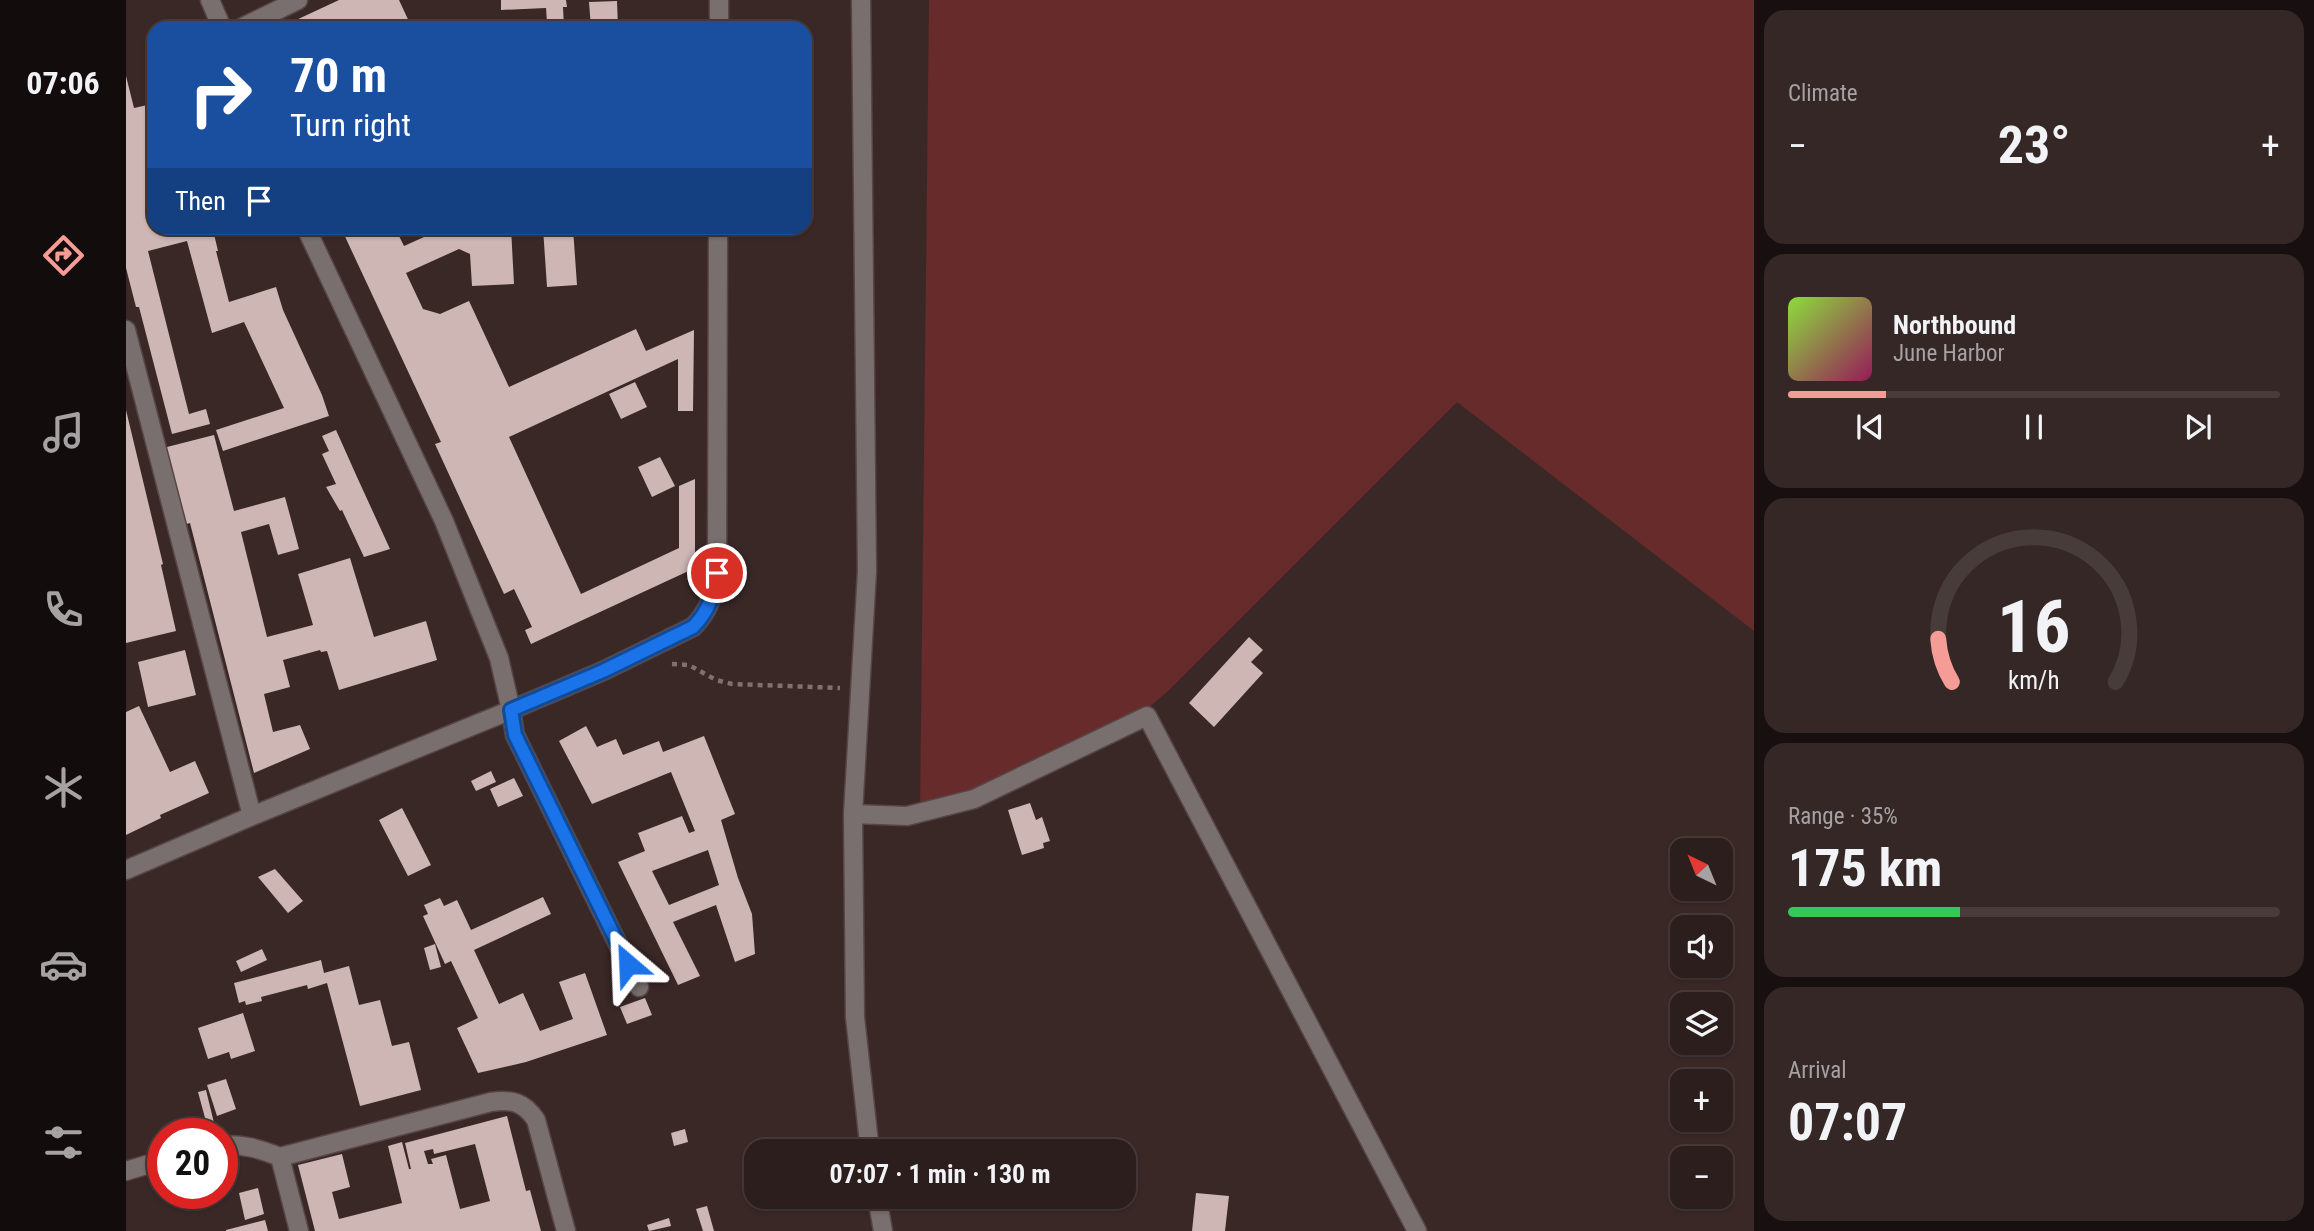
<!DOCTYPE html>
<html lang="en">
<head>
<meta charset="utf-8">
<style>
  :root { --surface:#2c1e1d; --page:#342726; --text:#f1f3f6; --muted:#a6a2a4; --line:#483c3b; --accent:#f59c96 }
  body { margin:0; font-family:"Roboto Condensed",sans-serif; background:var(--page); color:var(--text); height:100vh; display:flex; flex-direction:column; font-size:26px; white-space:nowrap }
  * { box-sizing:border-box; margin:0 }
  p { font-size:23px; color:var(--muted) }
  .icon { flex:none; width:38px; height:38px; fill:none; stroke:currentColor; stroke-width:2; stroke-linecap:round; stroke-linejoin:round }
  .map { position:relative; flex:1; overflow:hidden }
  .details { display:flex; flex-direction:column; gap:10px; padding:10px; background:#181010; width:560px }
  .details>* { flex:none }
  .hud { position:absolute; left:21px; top:21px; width:665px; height:214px; border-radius:21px; box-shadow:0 2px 5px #0004,0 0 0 2px var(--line); background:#1a4fa0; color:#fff; overflow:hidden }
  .needle { width:46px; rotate:317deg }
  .controls { position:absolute; left:1544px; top:838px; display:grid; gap:14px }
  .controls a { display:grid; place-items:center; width:63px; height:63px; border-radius:14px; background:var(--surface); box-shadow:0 2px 5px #0004,0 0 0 2px var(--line); font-size:35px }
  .speed { position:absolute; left:21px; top:1118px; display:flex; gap:14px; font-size:35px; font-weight:700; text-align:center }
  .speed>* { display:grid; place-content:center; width:91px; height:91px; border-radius:50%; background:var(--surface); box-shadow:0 2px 5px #0004,0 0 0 2px var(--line); line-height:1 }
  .speed .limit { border:10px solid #d22; background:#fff; color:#111 }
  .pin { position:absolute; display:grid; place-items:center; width:60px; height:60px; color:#fff; margin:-30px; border:4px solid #fff; border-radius:50%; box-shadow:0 2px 7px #0007 }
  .me { position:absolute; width:77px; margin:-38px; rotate:334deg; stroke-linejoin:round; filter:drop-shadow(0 0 5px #0008) }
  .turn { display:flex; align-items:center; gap:24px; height:147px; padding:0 28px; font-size:32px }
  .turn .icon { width:91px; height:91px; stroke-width:2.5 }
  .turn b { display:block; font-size:49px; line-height:60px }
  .then { display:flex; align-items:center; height:66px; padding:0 28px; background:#0003; gap:14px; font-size:26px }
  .big { font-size:52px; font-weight:700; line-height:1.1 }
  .details .tile { flex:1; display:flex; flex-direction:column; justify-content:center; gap:10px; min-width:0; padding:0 24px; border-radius:21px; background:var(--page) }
  .details .dial { align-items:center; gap:0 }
  .dial svg { height:182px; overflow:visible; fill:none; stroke:var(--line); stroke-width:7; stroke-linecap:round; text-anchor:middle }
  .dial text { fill:var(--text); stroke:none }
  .song { display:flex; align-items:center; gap:21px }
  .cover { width:84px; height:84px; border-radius:10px; background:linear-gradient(135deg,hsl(90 70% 55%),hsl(330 70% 35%)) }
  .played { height:7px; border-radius:4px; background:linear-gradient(90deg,var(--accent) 20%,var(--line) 20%) }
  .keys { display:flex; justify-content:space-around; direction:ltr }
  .heat { display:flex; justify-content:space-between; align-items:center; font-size:38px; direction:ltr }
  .charge { height:10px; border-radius:5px; background:linear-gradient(90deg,#34c759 35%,var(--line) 0) }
  .trip { position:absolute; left:618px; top:1139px; width:392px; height:70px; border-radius:21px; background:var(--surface); box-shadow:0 2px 5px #0004,0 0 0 2px var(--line); font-weight:700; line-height:70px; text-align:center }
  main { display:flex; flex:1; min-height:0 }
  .tab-bar { display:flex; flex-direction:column; width:126px; justify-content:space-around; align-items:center; background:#120c0c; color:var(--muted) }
  .tab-bar .icon { width:49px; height:49px }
  .tab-bar .current { color:var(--accent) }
  .tab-bar b { font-size:32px; color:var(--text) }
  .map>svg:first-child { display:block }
  .green { fill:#662b2a }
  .building { fill:#cdb6b4; fill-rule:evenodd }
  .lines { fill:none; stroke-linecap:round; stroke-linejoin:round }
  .minor-casing { stroke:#574645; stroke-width:21 }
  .path { stroke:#80706f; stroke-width:4.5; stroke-dasharray:5 5; stroke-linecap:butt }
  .minor { stroke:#796f6f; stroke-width:18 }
  .route-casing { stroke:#114b97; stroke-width:18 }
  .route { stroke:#1a73e8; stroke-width:12 }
</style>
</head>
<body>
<main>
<nav class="tab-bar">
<b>07:06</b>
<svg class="icon current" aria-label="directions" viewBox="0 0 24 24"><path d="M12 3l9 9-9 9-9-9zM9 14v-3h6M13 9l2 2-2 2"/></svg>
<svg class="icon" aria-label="music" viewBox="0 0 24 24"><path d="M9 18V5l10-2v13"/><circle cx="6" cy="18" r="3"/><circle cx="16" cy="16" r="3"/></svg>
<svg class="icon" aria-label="phone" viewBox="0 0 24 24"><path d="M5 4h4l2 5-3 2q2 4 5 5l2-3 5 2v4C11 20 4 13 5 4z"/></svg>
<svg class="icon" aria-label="climate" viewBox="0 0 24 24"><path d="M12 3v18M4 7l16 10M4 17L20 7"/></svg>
<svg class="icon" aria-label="car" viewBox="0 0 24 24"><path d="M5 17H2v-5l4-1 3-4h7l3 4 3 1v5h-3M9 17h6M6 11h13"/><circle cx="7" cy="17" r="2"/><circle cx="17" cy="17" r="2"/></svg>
<svg class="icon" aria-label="filters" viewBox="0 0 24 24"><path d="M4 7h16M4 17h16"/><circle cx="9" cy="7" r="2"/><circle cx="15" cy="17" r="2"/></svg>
</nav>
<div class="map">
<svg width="1628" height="1231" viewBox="0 0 1628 1231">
  <rect width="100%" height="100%" fill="#3a2827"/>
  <!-- green -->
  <path class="green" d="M 803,0 L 1628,0 L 1628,631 L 1331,402 L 1041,692 L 989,736 L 794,813 Z"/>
  <!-- building -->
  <path class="building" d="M 213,0 L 273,0 L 286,28 L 153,28 Z
    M 375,0 L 440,0 L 441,7 L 437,7 L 438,28 L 395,28 L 395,24 L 421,22 L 420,8 L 375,10 Z
    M 491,1 L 492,28 L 465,28 L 463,2 Z
    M 0,76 L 8,108 L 26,104 L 28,116 L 28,147 L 23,148 L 28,173 L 28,228 L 109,228 L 88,234 L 92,251 L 90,251 L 103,302 L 150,287 L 157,310 L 196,395 L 203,416 L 97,451 L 90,430 L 158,408 L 118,322 L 86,333 L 61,241 L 22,251 L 63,414 L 80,409 L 84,424 L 46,434 L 13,307 L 10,307 L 0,268 Z
    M 215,228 L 269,228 L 278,246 L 318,228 L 385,228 L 388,284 L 346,286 L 344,254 L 333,249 L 280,273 L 297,309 L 314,314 L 343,301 L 383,387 L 510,329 L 520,351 L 568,330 L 567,411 L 552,411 L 552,359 L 383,437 L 455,594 L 553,548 L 553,486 L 569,479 L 569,568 L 405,644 L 399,630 L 406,627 L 388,589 L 378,594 L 309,444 L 315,442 Z
    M 417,228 L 447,228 L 451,285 L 421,287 Z
    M 509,382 L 521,407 L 495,419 L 483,394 Z
    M 0,410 L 37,564 L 35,565 L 50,631 L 0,643 Z
    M 210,430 L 231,477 L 264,549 L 238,557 L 216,510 L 214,511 L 200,487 L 210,484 L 196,454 L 203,451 L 196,436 Z
    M 88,435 L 108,511 L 159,497 L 173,549 L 152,555 L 143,524 L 115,532 L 141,637 L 187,625 L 172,574 L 224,558 L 248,637 L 300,621 L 311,660 L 213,690 L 201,651 L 195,652 L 194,650 L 157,660 L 164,687 L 138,694 L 147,732 L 174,725 L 184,749 L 128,773 L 64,523 L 57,525 L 37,448 Z
    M 534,457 L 549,486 L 526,497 L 512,467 Z
    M 1123,637 L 1137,650 L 1125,662 L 1137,673 L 1088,727 L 1063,703 Z
    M 59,650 L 70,695 L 22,707 L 12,662 Z
    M 13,706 L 44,772 L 69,761 L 83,793 L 34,815 L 35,818 L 0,835 L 0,712 Z
    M 460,726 L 471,747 L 490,739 L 497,755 L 533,741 L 537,752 L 578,736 L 609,814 L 595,820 L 612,878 L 626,914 L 629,954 L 609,962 L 590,905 L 547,922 L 574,976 L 552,985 L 492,862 L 519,851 L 512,833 L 556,816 L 563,833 L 569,831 L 545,772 L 466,804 L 433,741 ZM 582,850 L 593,885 L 543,905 L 526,871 Z
    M 365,771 L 370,782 L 350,791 L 345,781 Z
    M 388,778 L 397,796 L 372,807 L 364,789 Z
    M 904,803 L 910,820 L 916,817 L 924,841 L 917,843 L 918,848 L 896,855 L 882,810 Z
    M 276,808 L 305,865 L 282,876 L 253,820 Z
    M 149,869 L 177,901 L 162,913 L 132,877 Z
    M 417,897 L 425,914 L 348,950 L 373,1004 L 397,993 L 414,1031 L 447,1019 L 433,982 L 459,973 L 481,1035 L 400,1062 L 352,1073 L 331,1028 L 352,1018 L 325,961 L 319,964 L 297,916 L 302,914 L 298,905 L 314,898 L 318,906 L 331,900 L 345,930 Z
    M 309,944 L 315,967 L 304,970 L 298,948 Z
    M 136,949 L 141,960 L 115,972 L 110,961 Z
    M 195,960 L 198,973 L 223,966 L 233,1005 L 254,1000 L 266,1046 L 283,1042 L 295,1090 L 234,1106 L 201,983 L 182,989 L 181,985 L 135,997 L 136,1001 L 120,1005 L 119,1001 L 113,1003 L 108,983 Z
    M 519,998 L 526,1015 L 501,1024 L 494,1007 Z
    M 117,1013 L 129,1051 L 105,1059 L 103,1052 L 82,1059 L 72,1028 Z
    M 100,1079 L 110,1109 L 91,1116 L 81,1085 Z
    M 80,1090 L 89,1127 L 82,1129 L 72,1092 Z
    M 381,1116 L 400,1191 L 404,1190 L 415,1231 L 189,1231 L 172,1165 L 216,1154 L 224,1187 L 206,1192 L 213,1219 L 276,1203 L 262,1146 L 276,1142 L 283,1169 L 285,1169 L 279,1143 ZM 349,1144 L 364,1201 L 334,1209 L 320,1155 L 305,1159 L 307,1164 L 302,1164 L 298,1151 L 307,1149 L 308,1154 Z
    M 559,1129 L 562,1142 L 548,1146 L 545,1133 Z
    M 132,1188 L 138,1214 L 119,1220 L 113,1193 Z
    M 1070,1193 L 1103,1196 L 1099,1231 L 1066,1231 Z
    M 581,1206 L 588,1231 L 577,1231 L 570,1209 Z
    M 543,1218 L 545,1226 L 523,1231 L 521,1225 Z
    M 139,1220 L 142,1231 L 100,1231 L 100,1230 Z"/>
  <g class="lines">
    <!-- minor casing -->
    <g class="minor-casing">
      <path id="minor" d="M 84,0 L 96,28
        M 735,0 L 741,571 L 727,814 L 729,1017 L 744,1152
        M 115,28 L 172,0
        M 593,28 L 593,0
        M 0,330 L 126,816
        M 727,814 L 781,816 L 848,799 L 1021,716 L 1291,1231
        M 0,870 L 126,816 L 385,710 L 373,658 L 318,521 L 180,228
        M 513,987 L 389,735 L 385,710 L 477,671 L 567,627 C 583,611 587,596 591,574 L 592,228
        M 96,1145 C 118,1144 134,1149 154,1157 L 365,1102 C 386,1099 398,1102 410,1120 L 440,1231
        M 154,1157 L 173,1231
        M 0,1171 L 37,1160
        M 751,1197 L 757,1231"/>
    </g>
    <!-- path -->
    <path class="path" d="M 546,664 L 563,665 L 590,680 L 606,684 L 714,688"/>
    <!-- minor -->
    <use href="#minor" class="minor"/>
  </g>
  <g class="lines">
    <!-- route casing -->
    <g class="route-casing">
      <path id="route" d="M 502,964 L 389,735 L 385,710 L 477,671 L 567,627 C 583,611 587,596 591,573"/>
    </g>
    <!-- route -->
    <use href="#route" class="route"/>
  </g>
</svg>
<div class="controls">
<a><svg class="needle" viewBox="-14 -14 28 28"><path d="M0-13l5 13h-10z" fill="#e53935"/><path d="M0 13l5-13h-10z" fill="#a6a2a4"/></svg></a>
<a><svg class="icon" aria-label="sound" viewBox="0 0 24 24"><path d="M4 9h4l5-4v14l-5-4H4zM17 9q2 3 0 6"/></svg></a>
<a><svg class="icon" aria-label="layers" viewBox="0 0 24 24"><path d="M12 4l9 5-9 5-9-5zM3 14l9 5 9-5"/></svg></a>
<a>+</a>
<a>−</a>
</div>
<div class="speed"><div class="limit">20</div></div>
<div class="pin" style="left:591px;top:573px;background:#d93025"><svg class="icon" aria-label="arrive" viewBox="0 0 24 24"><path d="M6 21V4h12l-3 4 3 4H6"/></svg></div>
<svg class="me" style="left:502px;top:964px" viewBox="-20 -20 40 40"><path d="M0-17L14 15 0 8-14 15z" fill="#1a73e8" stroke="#fff" stroke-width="4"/></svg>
<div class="trip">07:07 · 1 min · 130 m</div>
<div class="hud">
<div class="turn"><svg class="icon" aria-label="right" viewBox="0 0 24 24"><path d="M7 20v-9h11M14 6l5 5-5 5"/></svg><div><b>70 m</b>Turn right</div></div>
<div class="then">Then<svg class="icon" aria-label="arrive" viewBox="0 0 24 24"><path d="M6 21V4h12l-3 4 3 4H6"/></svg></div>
</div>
</div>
<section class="details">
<div class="tile"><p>Climate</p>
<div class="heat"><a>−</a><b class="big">23°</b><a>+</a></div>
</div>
<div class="tile">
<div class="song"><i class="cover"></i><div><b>Northbound</b><p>June Harbor</p></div></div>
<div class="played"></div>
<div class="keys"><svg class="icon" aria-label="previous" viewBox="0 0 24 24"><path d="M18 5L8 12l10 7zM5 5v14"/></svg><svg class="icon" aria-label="pause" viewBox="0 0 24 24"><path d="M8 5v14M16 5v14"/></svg><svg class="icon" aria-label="next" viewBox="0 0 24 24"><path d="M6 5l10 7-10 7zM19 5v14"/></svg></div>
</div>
<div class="tile dial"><svg viewBox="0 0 100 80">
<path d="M14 69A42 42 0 1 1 86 69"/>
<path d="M14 69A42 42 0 0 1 8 50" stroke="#f59c96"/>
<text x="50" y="56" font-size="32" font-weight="700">16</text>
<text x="50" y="72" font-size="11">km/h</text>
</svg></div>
<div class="tile"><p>Range · 35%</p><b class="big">175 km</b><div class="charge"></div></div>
<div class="tile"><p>Arrival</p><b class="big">07:07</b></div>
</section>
</main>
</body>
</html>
